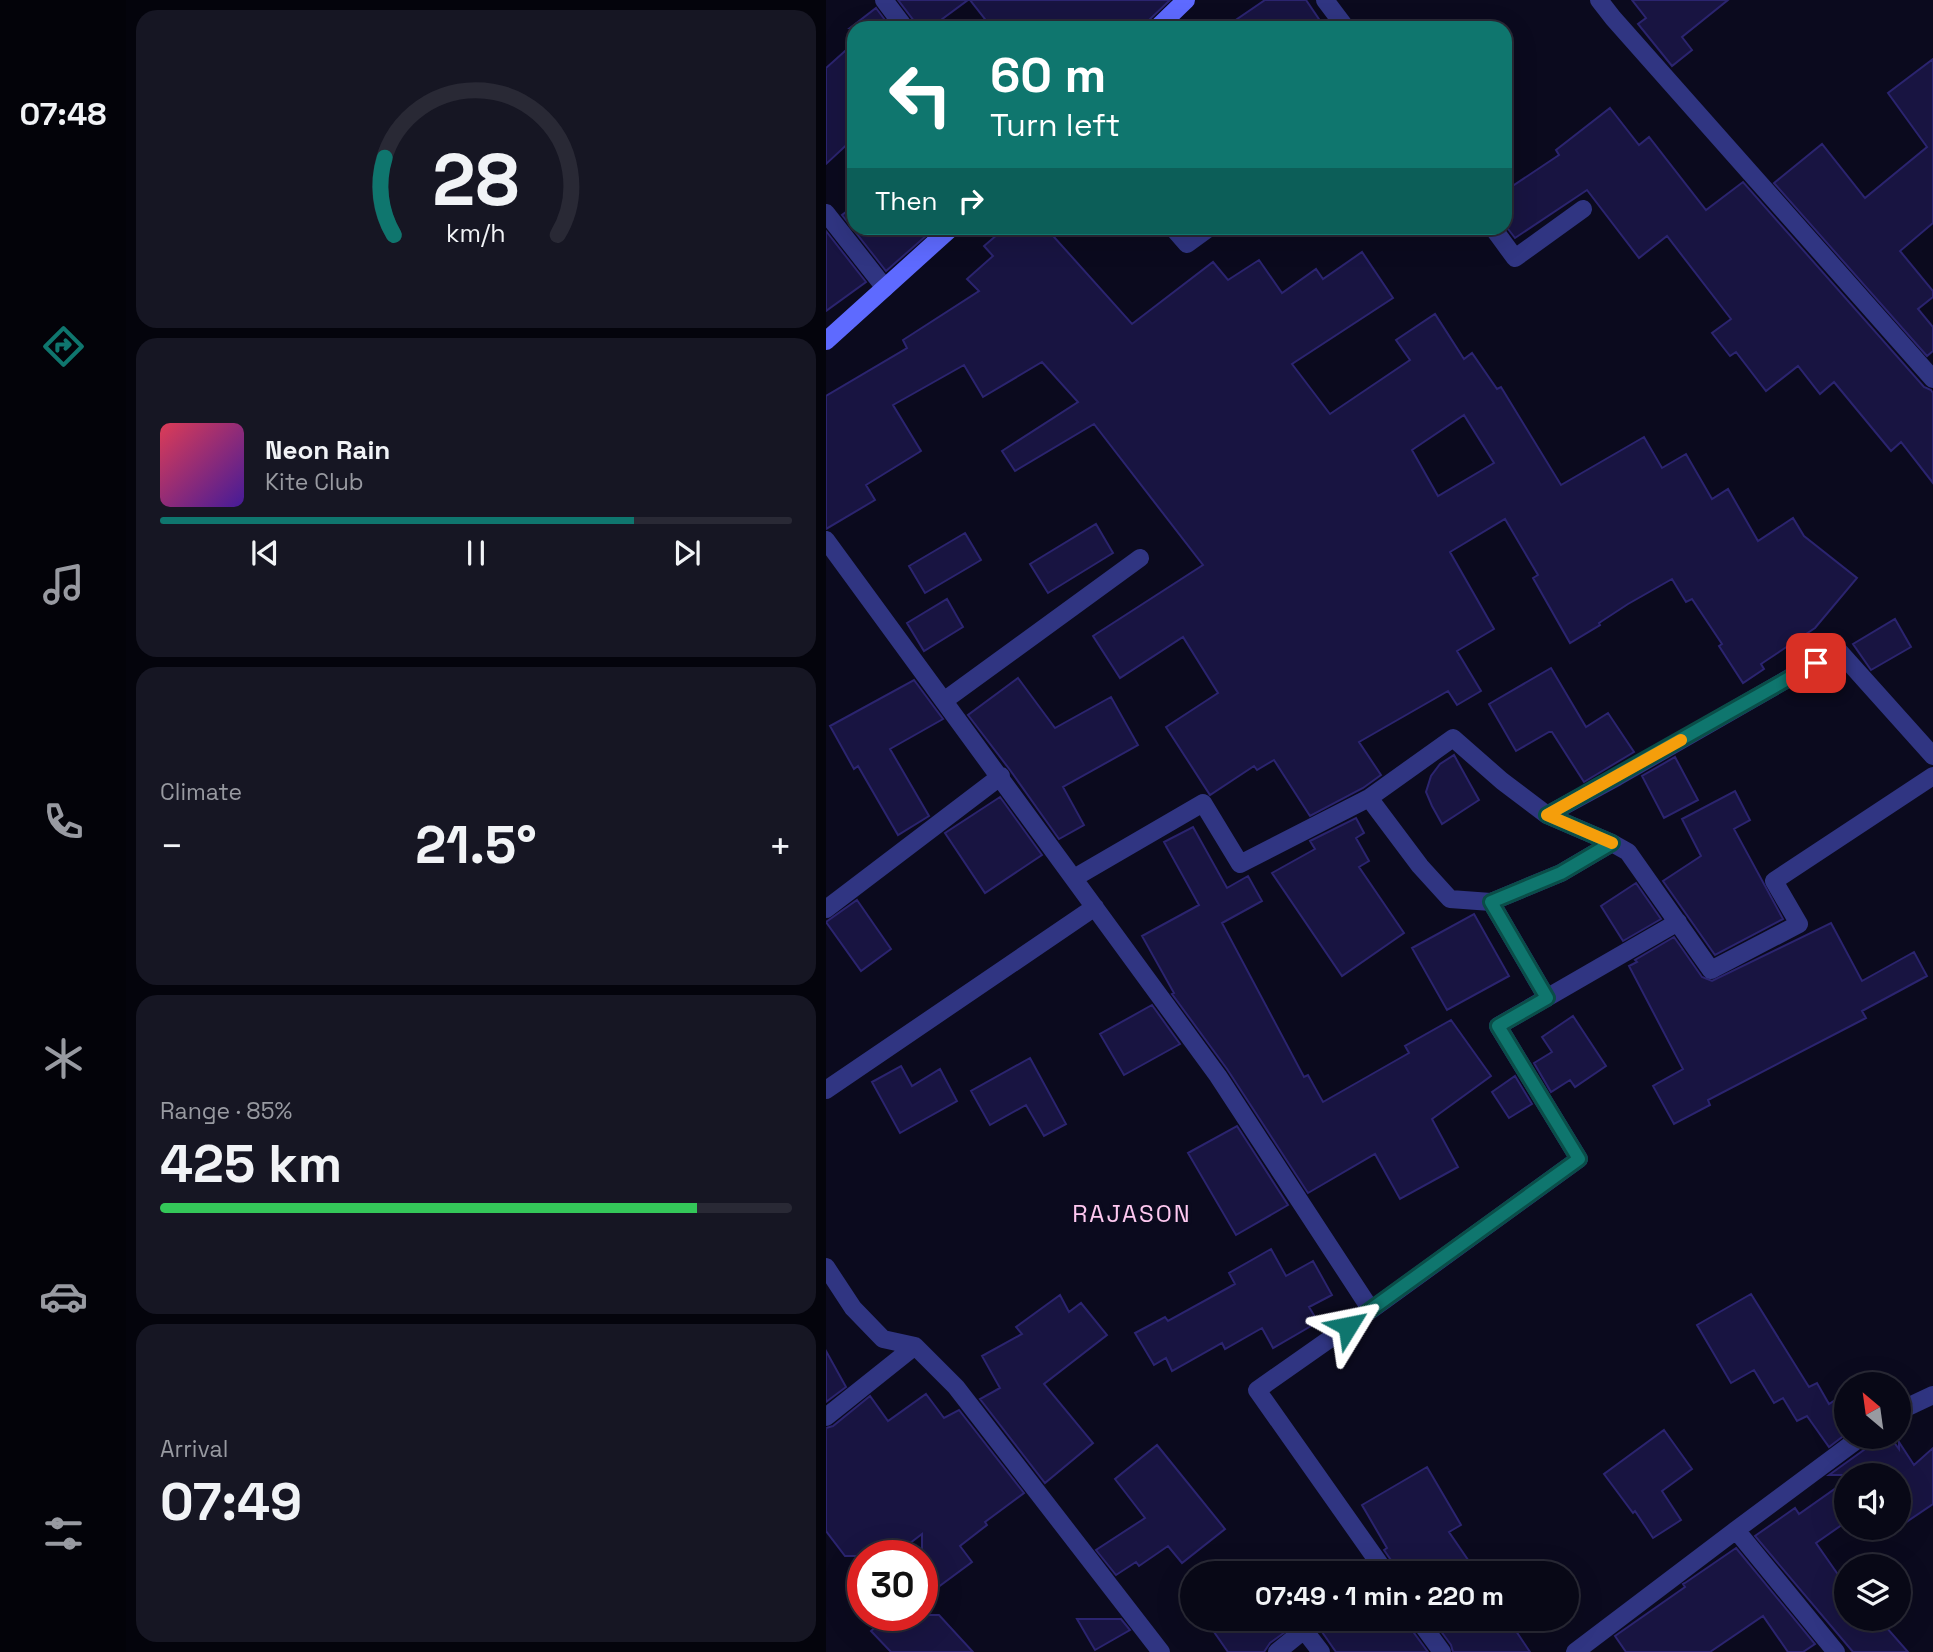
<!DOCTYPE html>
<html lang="en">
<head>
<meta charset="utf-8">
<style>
  :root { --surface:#080816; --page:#161623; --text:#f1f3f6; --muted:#989aa1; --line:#292935; --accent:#0f766e }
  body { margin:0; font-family:"Space Grotesk",sans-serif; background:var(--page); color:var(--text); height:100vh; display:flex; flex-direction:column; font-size:26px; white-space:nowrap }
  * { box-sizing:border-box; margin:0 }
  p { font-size:23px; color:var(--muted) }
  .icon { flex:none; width:38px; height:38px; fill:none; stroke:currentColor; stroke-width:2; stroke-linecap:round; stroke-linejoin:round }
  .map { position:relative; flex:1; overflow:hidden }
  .sheet { display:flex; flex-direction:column; gap:10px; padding:10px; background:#04040c; width:700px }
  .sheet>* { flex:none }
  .top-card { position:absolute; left:21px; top:21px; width:665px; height:214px; border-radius:21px; box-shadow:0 7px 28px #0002,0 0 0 2px var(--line); background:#0f766e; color:#fff; overflow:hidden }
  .needle { width:46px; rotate:331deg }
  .fabs { position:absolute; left:1008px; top:1372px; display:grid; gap:14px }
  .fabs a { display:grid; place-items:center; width:77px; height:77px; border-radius:50%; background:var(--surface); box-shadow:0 7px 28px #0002,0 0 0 2px var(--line); font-size:35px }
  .speed { position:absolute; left:21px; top:1540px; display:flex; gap:14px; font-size:35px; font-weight:700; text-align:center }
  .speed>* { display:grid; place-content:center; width:91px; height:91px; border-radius:50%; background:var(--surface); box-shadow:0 7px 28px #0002,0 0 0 2px var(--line); line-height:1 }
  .speed .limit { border:10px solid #d22; background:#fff; color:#111 }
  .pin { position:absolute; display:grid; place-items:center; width:60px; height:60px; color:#fff; margin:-30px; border-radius:14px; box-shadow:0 4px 10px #0006 }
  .me { position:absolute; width:77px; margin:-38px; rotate:55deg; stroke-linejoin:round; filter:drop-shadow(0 0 5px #0008) }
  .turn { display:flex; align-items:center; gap:24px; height:147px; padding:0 28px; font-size:32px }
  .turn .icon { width:91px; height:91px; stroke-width:2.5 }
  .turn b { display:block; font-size:49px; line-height:60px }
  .then { display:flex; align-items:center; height:66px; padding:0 28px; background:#0003; gap:14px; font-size:26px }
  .big { font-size:52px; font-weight:800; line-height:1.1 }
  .sheet .widget { flex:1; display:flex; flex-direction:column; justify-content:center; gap:10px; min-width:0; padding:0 24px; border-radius:21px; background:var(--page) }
  .sheet .dial { align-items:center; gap:0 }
  .dial svg { height:182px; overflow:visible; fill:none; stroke:var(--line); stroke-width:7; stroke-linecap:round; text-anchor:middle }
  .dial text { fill:var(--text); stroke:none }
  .song { display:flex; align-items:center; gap:21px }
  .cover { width:84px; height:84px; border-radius:10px; background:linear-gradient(135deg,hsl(350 70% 55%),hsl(260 70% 35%)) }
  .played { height:7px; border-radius:4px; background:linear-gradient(90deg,var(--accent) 75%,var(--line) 75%) }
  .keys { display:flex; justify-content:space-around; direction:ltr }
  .heat { display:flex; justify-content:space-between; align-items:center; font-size:38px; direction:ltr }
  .charge { height:10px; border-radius:5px; background:linear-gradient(90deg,#34c759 85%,var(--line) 0) }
  .trip { position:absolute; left:354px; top:1561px; width:399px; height:70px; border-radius:35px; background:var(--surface); box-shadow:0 7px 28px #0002,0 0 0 2px var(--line); font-weight:800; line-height:70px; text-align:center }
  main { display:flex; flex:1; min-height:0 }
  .dock { display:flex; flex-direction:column; width:126px; justify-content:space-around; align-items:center; background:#030309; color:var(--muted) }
  .dock .icon { width:49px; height:49px }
  .dock .selected { color:var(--accent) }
  .dock b { font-size:32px; color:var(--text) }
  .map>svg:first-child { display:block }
  .building { fill:#181441; stroke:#2b246f; stroke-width:2; fill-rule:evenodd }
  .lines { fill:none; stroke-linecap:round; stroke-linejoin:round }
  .street { stroke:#303582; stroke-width:18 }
  .secondary { stroke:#5e6aff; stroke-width:18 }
  .route-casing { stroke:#0a4d48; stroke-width:18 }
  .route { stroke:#0f766e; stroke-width:12 }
  .slow { stroke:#f59e0b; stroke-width:12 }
  .labels { text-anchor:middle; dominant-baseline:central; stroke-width:7; stroke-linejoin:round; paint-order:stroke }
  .quarter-label { font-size:24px; letter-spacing:2px; fill:#ffc9f1; stroke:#0b0a1e }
</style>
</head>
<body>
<main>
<nav class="dock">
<b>07:48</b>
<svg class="icon selected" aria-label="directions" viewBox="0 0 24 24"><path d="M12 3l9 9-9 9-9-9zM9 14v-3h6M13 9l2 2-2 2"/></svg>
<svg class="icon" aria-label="music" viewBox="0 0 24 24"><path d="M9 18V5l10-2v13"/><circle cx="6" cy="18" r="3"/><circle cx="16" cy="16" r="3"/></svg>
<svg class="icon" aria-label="phone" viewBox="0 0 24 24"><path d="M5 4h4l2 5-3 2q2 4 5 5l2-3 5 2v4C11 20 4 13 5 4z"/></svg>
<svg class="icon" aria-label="climate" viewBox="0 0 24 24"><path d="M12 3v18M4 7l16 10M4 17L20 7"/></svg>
<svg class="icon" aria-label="car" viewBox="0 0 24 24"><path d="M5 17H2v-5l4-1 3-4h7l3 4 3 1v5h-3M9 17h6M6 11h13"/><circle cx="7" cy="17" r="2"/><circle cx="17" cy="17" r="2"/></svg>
<svg class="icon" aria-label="filters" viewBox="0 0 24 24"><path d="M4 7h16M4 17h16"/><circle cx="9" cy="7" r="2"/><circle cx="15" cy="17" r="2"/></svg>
</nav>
<section class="sheet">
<div class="widget dial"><svg viewBox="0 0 100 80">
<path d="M14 69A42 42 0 1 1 86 69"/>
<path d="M14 69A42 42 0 0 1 10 35" stroke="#0f766e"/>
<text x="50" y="56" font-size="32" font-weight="700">28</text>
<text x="50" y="72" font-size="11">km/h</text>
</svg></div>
<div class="widget">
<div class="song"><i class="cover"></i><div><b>Neon Rain</b><p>Kite Club</p></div></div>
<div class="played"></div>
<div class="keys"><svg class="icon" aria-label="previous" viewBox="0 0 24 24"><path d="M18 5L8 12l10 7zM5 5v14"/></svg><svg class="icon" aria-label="pause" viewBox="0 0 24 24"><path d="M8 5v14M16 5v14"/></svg><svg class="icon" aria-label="next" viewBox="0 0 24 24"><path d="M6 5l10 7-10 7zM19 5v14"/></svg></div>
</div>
<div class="widget"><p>Climate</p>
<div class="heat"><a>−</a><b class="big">21.5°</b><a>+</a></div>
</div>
<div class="widget"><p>Range · 85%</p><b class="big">425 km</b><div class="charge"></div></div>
<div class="widget"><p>Arrival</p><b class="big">07:49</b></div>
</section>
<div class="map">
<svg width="1107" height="1652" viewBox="0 0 1107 1652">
  <rect width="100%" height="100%" fill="#0b0a1e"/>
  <!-- building -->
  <path class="building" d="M 72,0 L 142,0 L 104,28 L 90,28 L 88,21 Z
    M 144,0 L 344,0 L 323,20 L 320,28 L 166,28 Z
    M 439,0 L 480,0 L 499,28 L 398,28 Z
    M 806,0 L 902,0 L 856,37 L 866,50 L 846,66 L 812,24 L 820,18 Z
    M 50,8 L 65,28 L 24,28 Z
    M 28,43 L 28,138 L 0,164 L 0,68 Z
    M 1107,59 L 1107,223 L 1074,251 L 1107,291 L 1107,297 L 1092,309 L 1107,327 L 1107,351 L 1101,356 L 948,183 L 996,144 L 1039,198 L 1101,147 L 1062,93 Z
    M 784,108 L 813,145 L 823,137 L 880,210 L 917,182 L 1098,387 L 1105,390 L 1107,393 L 1107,483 L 1075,442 L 1065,451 L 1008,382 L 994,394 L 972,366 L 940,391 L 910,352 L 904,356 L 886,333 L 905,319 L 841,236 L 813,258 L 761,190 L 689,238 L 679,225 L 679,191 L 733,155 L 730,150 Z
    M 28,206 L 28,228 L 109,228 L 60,271 L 16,215 Z
    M 179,228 L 220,228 L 306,324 L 387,262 L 402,280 L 433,260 L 456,293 L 490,269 L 497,279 L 536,252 L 567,298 L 466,364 L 504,414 L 584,360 L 570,340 L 609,314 L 638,359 L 646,353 L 671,389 L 675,387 L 735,485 L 818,437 L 836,468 L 860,454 L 886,499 L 902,489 L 932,541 L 967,518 L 978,536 L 1031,578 L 989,628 L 935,664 L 938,669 L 917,683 L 893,646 L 896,644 L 866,599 L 860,602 L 846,579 L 802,604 L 773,623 L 774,625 L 744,643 L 707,578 L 712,575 L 679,519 L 624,552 L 668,629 L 631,651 L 655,691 L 631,705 L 622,691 L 533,742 L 555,775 L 537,788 L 484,816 L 448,760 L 431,770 L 428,766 L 384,795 L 340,727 L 392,693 L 357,637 L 294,678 L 267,636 L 377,565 L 268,424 L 189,471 L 176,451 L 252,402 L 216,362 L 157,397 L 138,365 L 67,405 L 95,451 L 40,485 L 49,500 L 0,529 L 0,396 L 81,348 L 77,340 L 153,291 L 141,279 L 167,256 L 158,246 ZM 638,415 L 668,463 L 612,496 L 586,450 Z
    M 0,231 L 40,282 L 0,311 Z
    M 270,524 L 287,553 L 222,593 L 204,564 Z
    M 139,533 L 155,560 L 99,593 L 83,566 Z
    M 121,599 L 137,627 L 98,651 L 81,623 Z
    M 1069,619 L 1085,647 L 1045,670 L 1027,644 Z
    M 725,668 L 760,727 L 782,713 L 808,752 L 758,782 L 726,732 L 723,732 L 690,751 L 663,704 Z
    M 192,678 L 229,728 L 285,697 L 312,745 L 237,787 L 258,825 L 233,839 L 184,770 L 142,715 Z
    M 88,680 L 117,719 L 64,749 L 103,816 L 72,835 L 32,766 L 28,769 L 4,726 Z
    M 628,755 L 653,800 L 616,824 L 606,806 L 600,792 L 605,776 L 614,764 Z
    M 849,757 L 872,800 L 838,818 L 816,776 Z
    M 909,791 L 924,820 L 908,829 L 957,919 L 889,955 L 837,881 L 875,856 L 856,819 Z
    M 174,797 L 216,855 L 159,893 L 119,833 Z
    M 530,818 L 538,833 L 530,838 L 543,861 L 533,867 L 578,933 L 516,976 L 446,873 L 489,849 L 484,841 Z
    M 367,827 L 401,888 L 422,876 L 436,901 L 396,923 L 478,1077 L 482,1075 L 497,1102 L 583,1053 L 579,1046 L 625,1020 L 665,1076 L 606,1119 L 632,1167 L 574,1199 L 549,1154 L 482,1193 L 401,1069 L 346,994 L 348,993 L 316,936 L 373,905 L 338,842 Z
    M 810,883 L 835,919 L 797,941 L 775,906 Z
    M 31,900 L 65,949 L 35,971 L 0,922 Z
    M 648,914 L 683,976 L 621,1010 L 586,948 Z
    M 1005,923 L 1036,981 L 1088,952 L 1101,976 L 1036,1011 L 1040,1018 L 882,1100 L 884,1105 L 848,1124 L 827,1086 L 857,1069 L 803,966 L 811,962 L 809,960 L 848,937 L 876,977 L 886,981 Z
    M 326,1005 L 354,1044 L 298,1075 L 274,1034 Z
    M 747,1016 L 780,1066 L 749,1087 L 744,1080 L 725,1092 L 708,1063 L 726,1052 L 716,1037 Z
    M 204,1058 L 240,1124 L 218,1136 L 200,1105 L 164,1125 L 145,1091 Z
    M 75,1066 L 86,1086 L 114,1069 L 131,1101 L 74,1133 L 46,1082 Z
    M 689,1076 L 706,1104 L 683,1118 L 666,1092 Z
    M 411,1126 L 462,1205 L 410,1235 L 362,1153 Z
    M 445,1249 L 460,1276 L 487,1261 L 506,1295 L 483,1307 L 492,1322 L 447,1348 L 436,1328 L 399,1349 L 396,1343 L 346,1371 L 340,1358 L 328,1365 L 309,1333 L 339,1317 L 342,1321 L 409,1284 L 403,1273 Z
    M 925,1294 L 983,1387 L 991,1383 L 1003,1404 L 1020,1393 L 1020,1434 L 1003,1447 L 981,1416 L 971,1421 L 957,1398 L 948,1403 L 928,1370 L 905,1383 L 871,1325 Z
    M 234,1295 L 243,1312 L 255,1303 L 281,1335 L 218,1384 L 267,1443 L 219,1483 L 154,1399 L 174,1388 L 156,1356 L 196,1334 L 190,1327 Z
    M 0,1351 L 20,1387 L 0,1402 Z
    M 100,1394 L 118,1418 L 133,1410 L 198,1493 L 159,1522 L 161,1525 L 134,1546 L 146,1562 L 96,1599 L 96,1534 L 67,1556 L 19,1556 L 0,1531 L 0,1428 L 7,1426 L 44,1396 L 62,1421 Z
    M 838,1430 L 866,1469 L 836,1491 L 855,1520 L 827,1538 L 809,1511 L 807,1513 L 778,1474 Z
    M 1056,1437 L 1064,1437 L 1073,1449 L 1073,1442 L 1088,1465 L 1107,1448 L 1107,1504 L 1073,1527 L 1073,1475 L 1003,1475 Z
    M 331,1445 L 399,1529 L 356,1563 L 342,1546 L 313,1566 L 310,1562 L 290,1575 L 270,1550 L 319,1518 L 289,1479 Z
    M 601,1467 L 635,1525 L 623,1532 L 651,1573 L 571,1573 L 569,1566 L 558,1550 L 561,1548 L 536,1505 Z
    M 1020,1481 L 1020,1522 L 990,1543 L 1020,1586 L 1020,1619 L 1053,1619 L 1082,1652 L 1027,1652 L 929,1536 L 969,1508 L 973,1514 Z
    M 910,1548 L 989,1644 L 977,1652 L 962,1652 L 937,1616 L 884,1652 L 800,1652 L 789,1636 L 859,1587 L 857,1584 L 859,1583 Z
    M 63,1615 L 113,1615 L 147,1652 L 65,1652 L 45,1631 Z
    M 251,1619 L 295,1619 L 304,1630 L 269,1650 Z
    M 379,1619 L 477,1619 L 444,1643 L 438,1652 L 402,1652 Z
    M 487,1619 L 581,1619 L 583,1626 L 602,1652 L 510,1652 Z
    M 606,1619 L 682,1619 L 704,1652 L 627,1652 L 625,1645 Z"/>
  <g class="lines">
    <!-- street -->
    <path class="street" d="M 58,0 L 79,28
      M 499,0 L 520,28
      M 773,0 L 787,18 L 1107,379
      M 0,213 L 59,288
      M 347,228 L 361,244 L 383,228
      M 667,228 L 689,258 L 757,209
      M 0,540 L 392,1076 L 545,1310 L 431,1390 L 560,1573
      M 119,700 L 314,558
      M 721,815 L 791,777 L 1012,650 L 1107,756
      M 786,843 L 721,815 L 676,781 L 627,738 L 543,798 L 594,866 L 624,899 L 665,902 L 735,873 L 786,843 L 802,852 L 885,970 L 973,924 L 948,881 L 1107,776
      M 248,878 L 377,803 L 414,864 L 543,798
      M 665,902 L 721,998
      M 0,909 L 175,776
      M 0,1090 L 269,907
      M 0,1267 L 27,1308 L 57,1339 L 89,1346
      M 545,1310 L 753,1159 L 672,1026 L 852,922
      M 1073,1411 L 1107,1395
      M 0,1417 L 89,1346 L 130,1387 L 335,1652
      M 910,1530 L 1035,1437
      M 592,1619 L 616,1652
      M 451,1652 L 478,1630 L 495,1652
      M 749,1652 L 910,1530 L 1010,1652"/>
    <!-- secondary -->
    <path class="secondary" d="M 331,28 L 360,0
      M 0,341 L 125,228"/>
  </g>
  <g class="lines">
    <!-- route casing -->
    <g class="route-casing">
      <path id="route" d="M 522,1326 L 753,1159 L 672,1026 L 721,998 L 665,902 L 735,873 L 786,843 L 721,815 L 990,663"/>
    </g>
    <!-- route -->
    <use href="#route" class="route"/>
    <!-- slow -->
    <path class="slow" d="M 786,843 L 721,815 L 855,740"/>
  </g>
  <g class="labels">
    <!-- quarter labels -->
    <g class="quarter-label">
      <text x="306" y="1213">RAJASON</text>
    </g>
  </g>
</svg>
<div class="fabs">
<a><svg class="needle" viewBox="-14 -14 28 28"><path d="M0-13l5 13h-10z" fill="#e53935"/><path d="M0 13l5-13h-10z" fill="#989aa1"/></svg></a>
<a><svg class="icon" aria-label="sound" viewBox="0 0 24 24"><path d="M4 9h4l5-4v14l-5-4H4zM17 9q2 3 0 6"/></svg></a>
<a><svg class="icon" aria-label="layers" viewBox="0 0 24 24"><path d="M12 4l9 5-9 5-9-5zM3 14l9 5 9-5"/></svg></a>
</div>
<div class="speed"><div class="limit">30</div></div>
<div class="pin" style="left:990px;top:663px;background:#d93025"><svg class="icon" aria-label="arrive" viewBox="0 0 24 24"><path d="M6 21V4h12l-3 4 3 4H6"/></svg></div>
<svg class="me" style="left:522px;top:1326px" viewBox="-20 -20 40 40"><path d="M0-17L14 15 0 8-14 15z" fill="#0f766e" stroke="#fff" stroke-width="4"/></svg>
<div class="trip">07:49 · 1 min · 220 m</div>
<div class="top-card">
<div class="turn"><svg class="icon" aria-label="left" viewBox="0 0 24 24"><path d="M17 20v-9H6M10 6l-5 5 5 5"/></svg><div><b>60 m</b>Turn left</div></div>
<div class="then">Then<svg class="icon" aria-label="right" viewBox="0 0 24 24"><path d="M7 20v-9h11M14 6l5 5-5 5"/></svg></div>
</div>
</div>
</main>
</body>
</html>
